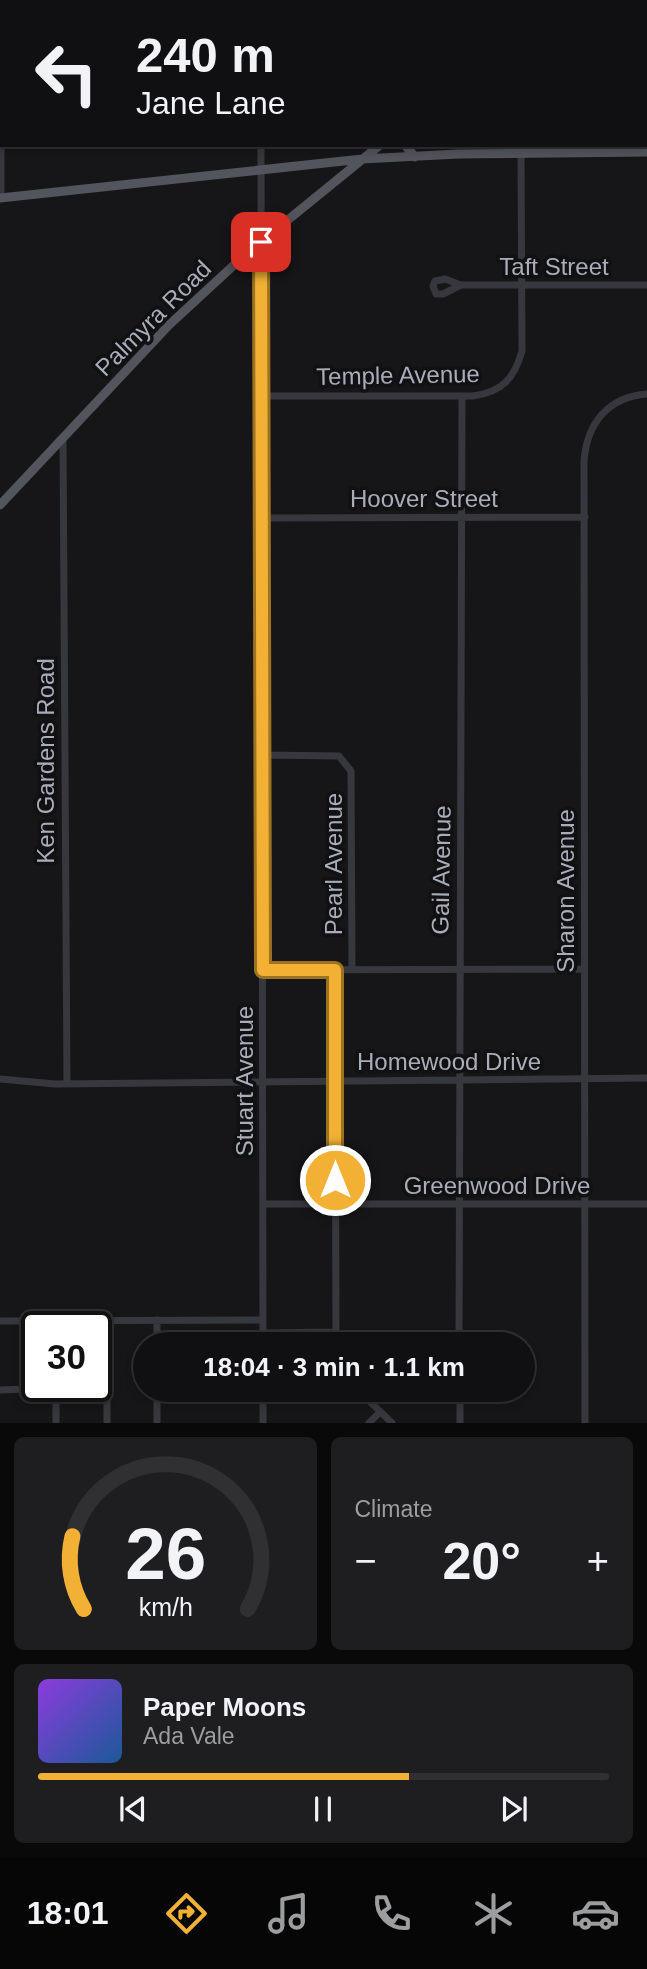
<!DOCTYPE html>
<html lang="en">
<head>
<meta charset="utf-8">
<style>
  :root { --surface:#101012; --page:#1e1e20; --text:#f1f3f6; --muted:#9c9d9f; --line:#303032; --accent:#f2b134 }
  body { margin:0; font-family:Arial,sans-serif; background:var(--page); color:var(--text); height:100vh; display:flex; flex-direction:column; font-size:26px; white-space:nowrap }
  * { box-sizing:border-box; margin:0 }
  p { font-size:23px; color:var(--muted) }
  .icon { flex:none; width:38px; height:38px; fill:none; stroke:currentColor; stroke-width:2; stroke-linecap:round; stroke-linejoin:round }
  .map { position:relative; height:1423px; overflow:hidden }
  .panel { display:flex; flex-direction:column; gap:14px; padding:14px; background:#09090a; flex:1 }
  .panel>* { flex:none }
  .top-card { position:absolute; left:0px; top:0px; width:648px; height:147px; box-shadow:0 4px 10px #0003,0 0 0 2px var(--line); background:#101012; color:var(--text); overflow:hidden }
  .speed { position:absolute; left:21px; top:1311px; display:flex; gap:14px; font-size:35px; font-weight:700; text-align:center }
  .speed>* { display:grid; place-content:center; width:91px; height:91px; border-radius:50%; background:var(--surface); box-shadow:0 4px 10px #0003,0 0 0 2px var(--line); line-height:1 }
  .speed .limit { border:4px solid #111; border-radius:10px; background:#fff; color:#111 }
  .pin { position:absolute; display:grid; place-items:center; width:60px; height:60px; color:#fff; margin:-30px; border-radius:14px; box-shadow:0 4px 10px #0006 }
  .me { position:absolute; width:77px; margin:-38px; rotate:0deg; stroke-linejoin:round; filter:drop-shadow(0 0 5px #0008) }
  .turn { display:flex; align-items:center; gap:24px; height:147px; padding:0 21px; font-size:32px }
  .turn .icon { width:91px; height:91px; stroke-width:2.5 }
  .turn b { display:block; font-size:49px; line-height:60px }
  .big { font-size:52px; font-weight:700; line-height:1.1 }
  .panel .tile { flex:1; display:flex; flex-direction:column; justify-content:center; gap:10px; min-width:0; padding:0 24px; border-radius:10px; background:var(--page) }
  .panel .dial { align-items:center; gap:0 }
  .dial svg { height:182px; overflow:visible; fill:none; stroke:var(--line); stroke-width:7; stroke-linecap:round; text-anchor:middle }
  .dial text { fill:var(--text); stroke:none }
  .song { display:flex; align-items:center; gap:21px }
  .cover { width:84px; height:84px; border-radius:10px; background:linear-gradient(135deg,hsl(270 70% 55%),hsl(210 70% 35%)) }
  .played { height:7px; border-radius:4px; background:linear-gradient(90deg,var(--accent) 65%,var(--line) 65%) }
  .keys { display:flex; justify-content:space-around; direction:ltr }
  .heat { display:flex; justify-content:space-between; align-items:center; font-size:38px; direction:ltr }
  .panel .tiles { flex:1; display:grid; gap:14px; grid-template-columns:1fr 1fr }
  .tile:last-child { grid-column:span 2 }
  .trip { position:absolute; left:133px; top:1332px; width:402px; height:70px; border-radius:35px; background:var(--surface); box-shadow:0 4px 10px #0003,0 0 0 2px var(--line); font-weight:700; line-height:70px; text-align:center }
  .tab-bar { display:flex; height:112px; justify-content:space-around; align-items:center; background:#060607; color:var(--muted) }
  .tab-bar .icon { width:49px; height:49px }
  .tab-bar .on { color:var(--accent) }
  .tab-bar b { font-size:32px; color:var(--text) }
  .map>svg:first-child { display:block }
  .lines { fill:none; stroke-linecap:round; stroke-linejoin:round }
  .minor { stroke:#37383d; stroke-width:7 }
  .major { stroke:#53555c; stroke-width:9 }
  .route-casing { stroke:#9d7322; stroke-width:18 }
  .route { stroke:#f2b134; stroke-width:12 }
  .labels { text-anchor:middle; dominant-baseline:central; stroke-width:7; stroke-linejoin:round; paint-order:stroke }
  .street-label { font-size:24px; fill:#a8adb8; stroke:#111113 }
</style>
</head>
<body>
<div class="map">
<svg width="647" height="1423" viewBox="0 0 647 1423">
  <rect width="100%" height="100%" fill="#161618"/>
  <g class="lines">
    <!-- minor -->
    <path class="minor" d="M 1,0 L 1,198
      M 400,0 L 400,2
      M 521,0 L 521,2
      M 261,2 L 261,0
      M 261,145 L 263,1344
      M 461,285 L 443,294 L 436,294 L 433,286 L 435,281 L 445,279 L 461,285 L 647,285
      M 262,396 L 473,396 C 502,392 514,379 522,351 L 521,153
      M 63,439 L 67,1083
      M 263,518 L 585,517
      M 263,755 L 339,756 L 351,771 L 352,969
      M 335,969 L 336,1344
      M 263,970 L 584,969
      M 0,1079 L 55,1084 L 647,1078
      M 263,1204 L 647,1204
      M 0,1321 L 263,1320
      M 263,1333 L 335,1332
      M 157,1344 L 157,1320
      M 459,1344 L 462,396
      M 56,1386 L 56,1423
      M 0,1390 L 56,1388
      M 157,1390 L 157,1423
      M 263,1390 L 263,1423
      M 358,1390 L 392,1423
      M 107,1423 L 107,1321
      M 369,1423 L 380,1412
      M 460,1423 L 460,1390
      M 585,1423 L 584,461 C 587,423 608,397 647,394"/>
    <!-- major -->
    <path class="major" d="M 559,2 L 562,0
      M 405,145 L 415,157
      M 0,198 L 362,159 L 458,154 L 647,152
      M 0,505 L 169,325 L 246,254 L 380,145"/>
  </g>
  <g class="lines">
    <!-- route casing -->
    <g class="route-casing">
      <path id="route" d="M 261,242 L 263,970 L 335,970 L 335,1180"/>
    </g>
    <!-- route -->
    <use href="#route" class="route"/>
  </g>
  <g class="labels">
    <!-- street labels -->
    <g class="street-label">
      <text x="554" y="266">Taft Street</text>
      <text transform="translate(153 318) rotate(-45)">Palmyra Road</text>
      <text transform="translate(398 375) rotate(-1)">Temple Avenue</text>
      <text x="424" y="498">Hoover Street</text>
      <text transform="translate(45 761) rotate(-90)">Ken Gardens Road</text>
      <text transform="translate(333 864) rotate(-90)">Pearl Avenue</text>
      <text transform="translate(441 870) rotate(-89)">Gail Avenue</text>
      <text transform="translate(565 891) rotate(-90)">Sharon Avenue</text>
      <text x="449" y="1061">Homewood Drive</text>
      <text transform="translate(244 1081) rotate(-90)">Stuart Avenue</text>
      <text x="497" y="1185">Greenwood Drive</text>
    </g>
  </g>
</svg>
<div class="speed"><div class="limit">30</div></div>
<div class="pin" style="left:261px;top:242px;background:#d93025"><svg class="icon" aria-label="arrive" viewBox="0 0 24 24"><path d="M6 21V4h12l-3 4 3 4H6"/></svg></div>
<svg class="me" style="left:335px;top:1180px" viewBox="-20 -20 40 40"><circle r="17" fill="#f2b134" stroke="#fff" stroke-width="3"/><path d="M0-11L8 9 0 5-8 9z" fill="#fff"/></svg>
<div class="trip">18:04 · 3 min · 1.1 km</div>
<div class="top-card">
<div class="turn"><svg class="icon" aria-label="left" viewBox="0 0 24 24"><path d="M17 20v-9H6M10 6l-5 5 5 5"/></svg><div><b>240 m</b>Jane Lane</div></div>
</div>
</div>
<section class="panel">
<div class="tiles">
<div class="tile dial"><svg viewBox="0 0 100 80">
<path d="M14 69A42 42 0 1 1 86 69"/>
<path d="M14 69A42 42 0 0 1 9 37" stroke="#f2b134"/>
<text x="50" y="56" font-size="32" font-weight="700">26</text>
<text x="50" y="72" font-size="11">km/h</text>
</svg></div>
<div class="tile"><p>Climate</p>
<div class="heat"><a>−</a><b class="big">20°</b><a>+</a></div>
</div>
<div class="tile">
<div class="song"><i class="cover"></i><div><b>Paper Moons</b><p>Ada Vale</p></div></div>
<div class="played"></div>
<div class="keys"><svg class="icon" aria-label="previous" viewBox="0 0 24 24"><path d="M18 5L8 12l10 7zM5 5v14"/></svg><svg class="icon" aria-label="pause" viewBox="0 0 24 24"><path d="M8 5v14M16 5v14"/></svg><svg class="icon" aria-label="next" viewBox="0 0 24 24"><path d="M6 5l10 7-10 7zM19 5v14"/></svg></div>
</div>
</div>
</section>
<nav class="tab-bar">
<b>18:01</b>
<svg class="icon on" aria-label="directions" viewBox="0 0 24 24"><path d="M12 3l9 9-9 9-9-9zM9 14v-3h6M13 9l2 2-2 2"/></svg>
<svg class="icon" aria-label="music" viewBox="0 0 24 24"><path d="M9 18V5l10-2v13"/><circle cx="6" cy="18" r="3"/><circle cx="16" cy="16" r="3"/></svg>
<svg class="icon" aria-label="phone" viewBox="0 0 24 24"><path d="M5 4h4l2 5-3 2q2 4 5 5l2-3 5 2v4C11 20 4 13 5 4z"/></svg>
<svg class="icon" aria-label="climate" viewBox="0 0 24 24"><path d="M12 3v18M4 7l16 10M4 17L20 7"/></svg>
<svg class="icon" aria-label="car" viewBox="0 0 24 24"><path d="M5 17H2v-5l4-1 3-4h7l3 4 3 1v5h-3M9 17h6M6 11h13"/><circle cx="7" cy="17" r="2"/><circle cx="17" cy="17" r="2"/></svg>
</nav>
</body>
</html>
